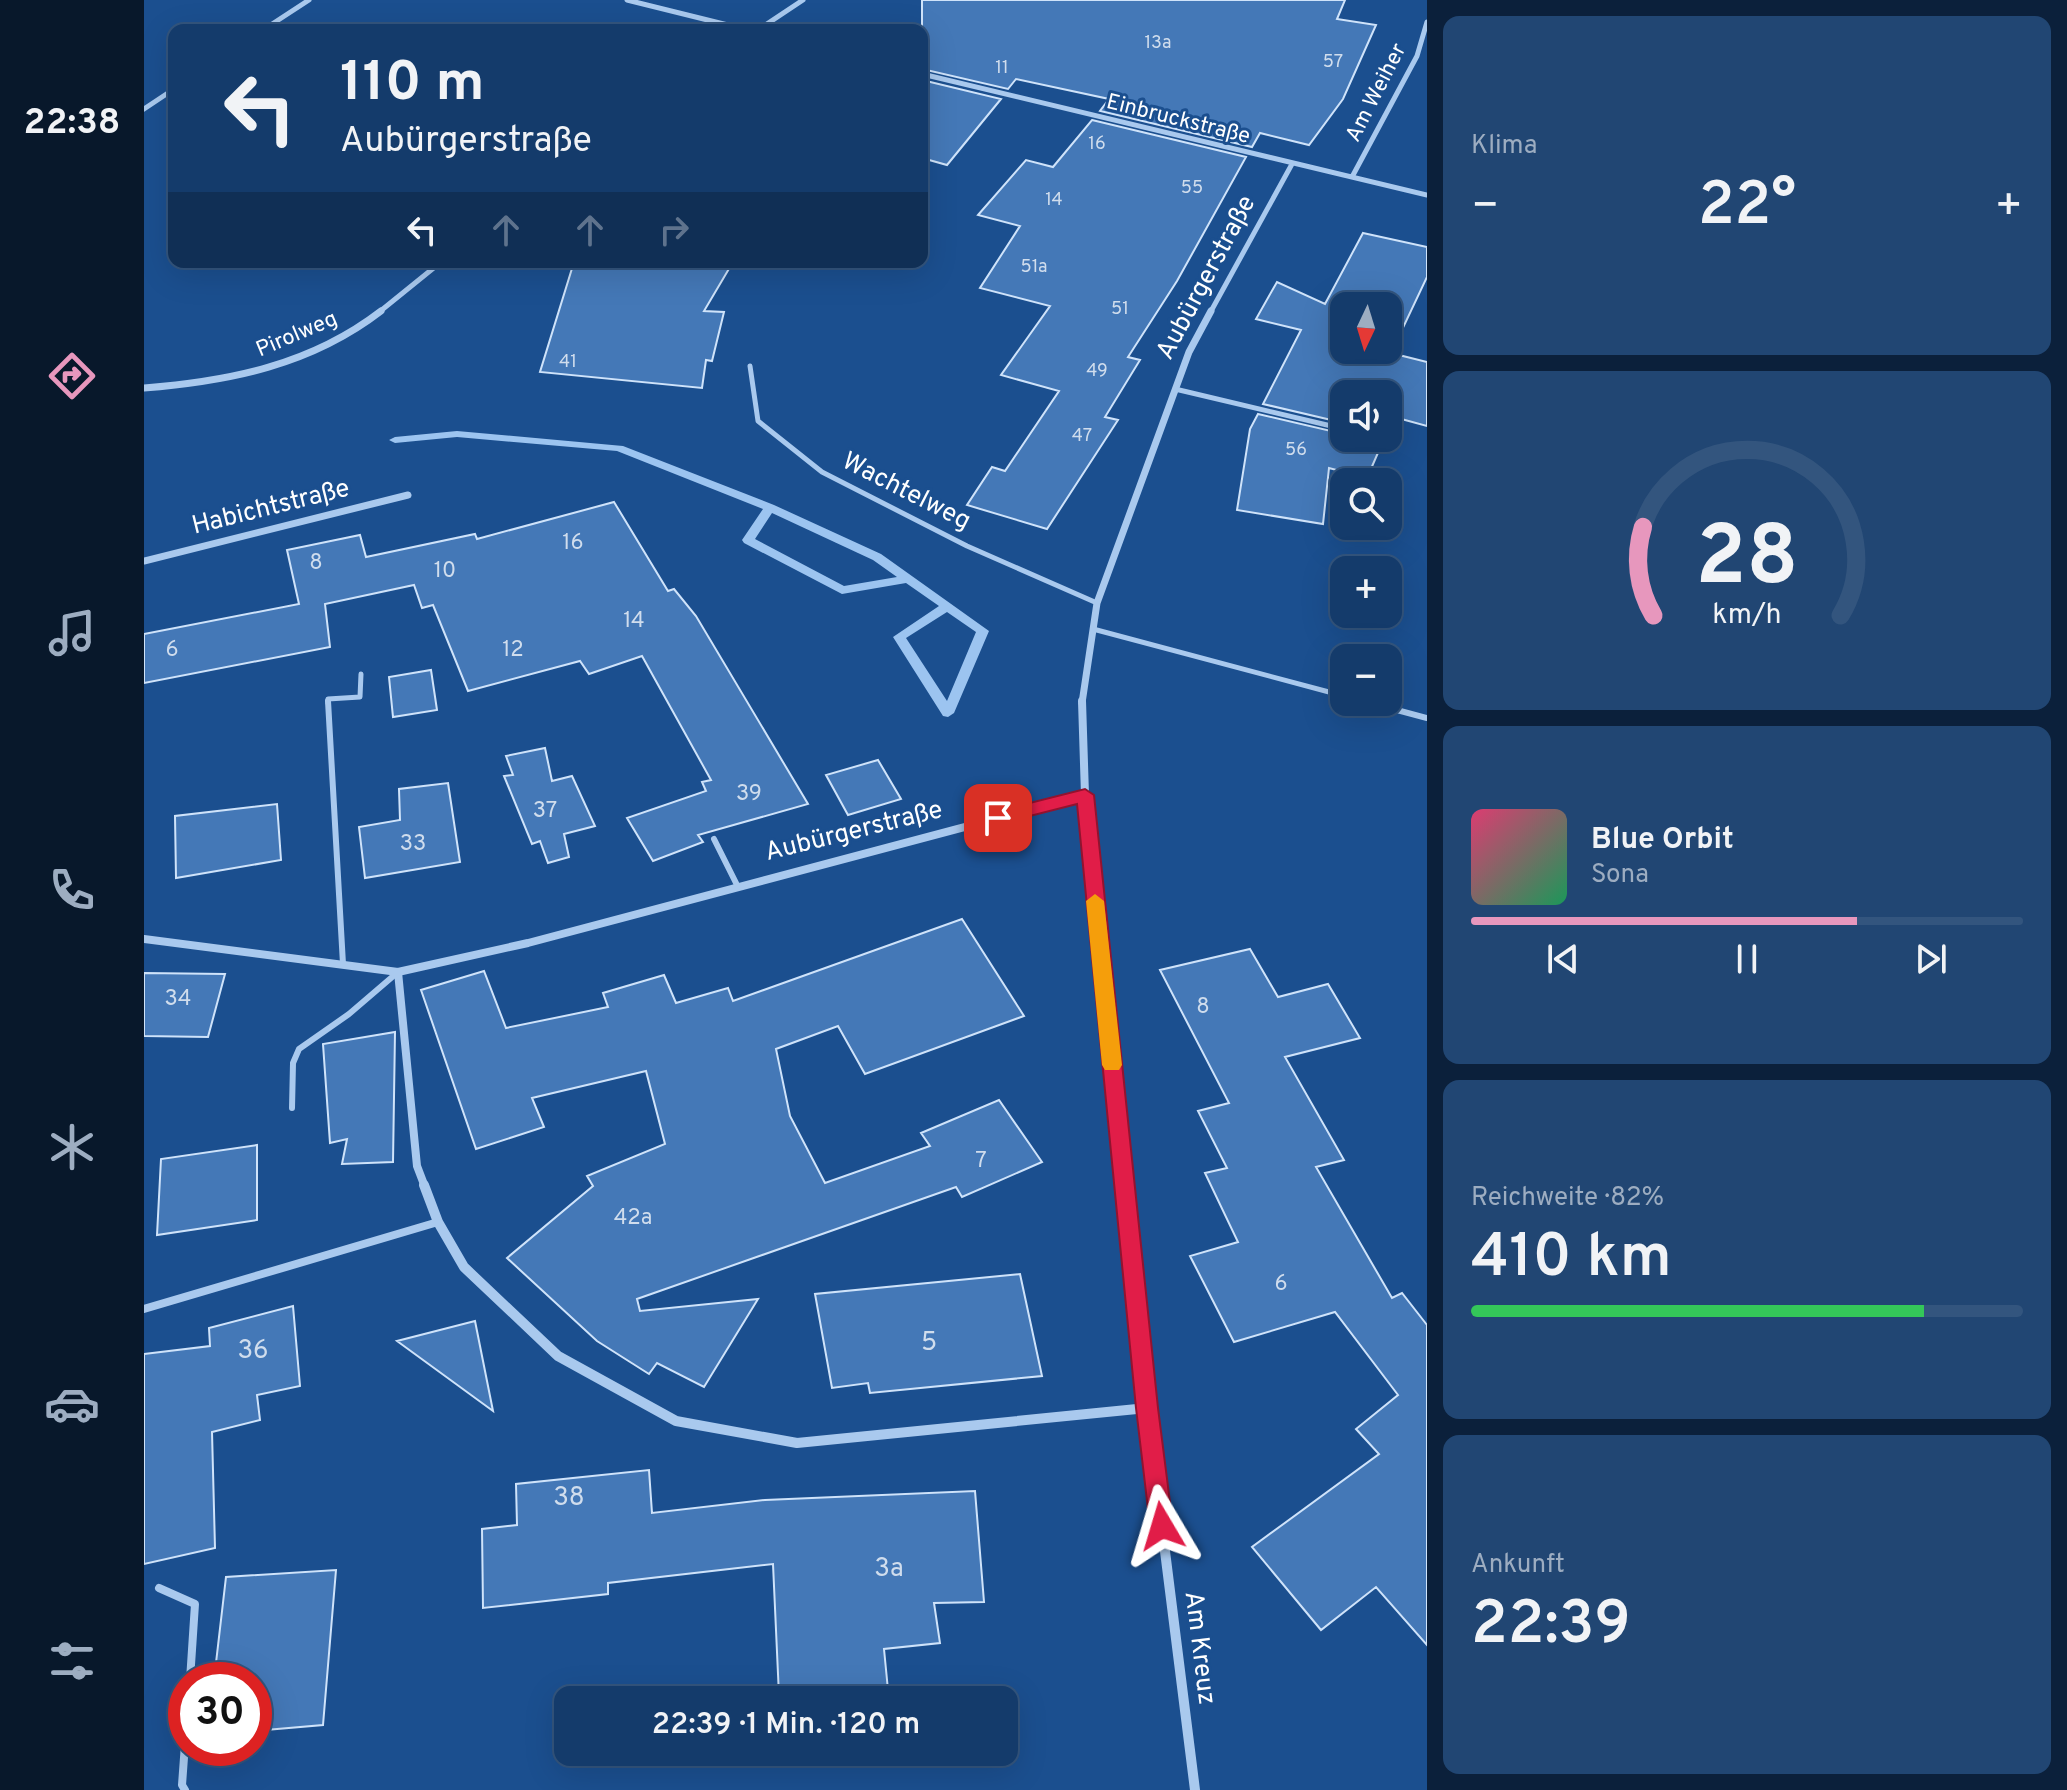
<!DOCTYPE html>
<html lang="de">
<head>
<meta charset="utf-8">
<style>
  :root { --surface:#143b6b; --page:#214673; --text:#f1f3f6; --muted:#9dadc1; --line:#33557e; --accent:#e797bd }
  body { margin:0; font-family:Overpass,sans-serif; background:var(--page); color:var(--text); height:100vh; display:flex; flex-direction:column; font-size:30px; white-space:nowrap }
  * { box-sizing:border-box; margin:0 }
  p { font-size:26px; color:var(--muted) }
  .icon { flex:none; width:44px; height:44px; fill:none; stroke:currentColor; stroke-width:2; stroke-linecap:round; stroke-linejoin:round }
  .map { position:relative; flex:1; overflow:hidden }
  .side { display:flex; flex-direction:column; gap:16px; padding:16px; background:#0b203b; width:640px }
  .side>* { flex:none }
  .banner { position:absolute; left:24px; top:24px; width:760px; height:244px; border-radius:16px; box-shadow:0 8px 32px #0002,0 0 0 2px var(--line); background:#143b6b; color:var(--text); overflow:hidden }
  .needle { width:52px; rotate:184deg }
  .tools { position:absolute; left:1186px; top:292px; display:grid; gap:16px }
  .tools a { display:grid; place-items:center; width:72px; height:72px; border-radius:16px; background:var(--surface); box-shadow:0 8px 32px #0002,0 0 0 2px var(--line); font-size:40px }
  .speed { position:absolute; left:24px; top:1662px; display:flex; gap:16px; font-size:40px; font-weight:700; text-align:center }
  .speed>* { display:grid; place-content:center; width:104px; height:104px; border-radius:50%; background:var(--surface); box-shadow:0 8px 32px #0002,0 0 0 2px var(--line); line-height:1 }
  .speed .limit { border:12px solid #d22; background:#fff; color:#111 }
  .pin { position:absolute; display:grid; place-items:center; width:68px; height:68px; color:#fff; margin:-34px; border-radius:16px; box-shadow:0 4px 12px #0006 }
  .me { position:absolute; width:88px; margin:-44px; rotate:353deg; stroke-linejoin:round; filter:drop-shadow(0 0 6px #0008) }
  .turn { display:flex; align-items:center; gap:28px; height:168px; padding:0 40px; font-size:36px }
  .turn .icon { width:104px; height:104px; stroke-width:2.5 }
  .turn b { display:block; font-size:56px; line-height:68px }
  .lanes { display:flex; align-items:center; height:76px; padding:0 40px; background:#0003; justify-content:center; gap:40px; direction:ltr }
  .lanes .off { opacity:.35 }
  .big { font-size:60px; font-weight:600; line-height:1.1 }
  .side .card { flex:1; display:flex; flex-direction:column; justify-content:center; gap:12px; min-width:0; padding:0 28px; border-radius:16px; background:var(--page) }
  .side .dial { align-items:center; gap:0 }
  .dial svg { height:208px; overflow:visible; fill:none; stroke:var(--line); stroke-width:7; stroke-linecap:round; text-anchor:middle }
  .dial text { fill:var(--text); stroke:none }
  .song { display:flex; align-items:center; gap:24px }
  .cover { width:96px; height:96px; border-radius:12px; background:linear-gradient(135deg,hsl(340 70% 55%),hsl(150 70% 35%)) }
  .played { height:8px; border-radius:4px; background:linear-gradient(90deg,var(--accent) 70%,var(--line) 70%) }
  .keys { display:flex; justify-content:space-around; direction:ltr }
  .heat { display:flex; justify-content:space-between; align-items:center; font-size:44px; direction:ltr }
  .charge { height:12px; border-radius:6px; background:linear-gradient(90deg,#34c759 82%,var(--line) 0) }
  .trip { position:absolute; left:410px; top:1686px; width:464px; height:80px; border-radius:16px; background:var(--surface); box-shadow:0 8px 32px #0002,0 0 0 2px var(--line); font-weight:600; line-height:80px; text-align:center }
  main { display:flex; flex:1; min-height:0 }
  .tab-bar { display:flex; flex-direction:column; width:144px; justify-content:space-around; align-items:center; background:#08182b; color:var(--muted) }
  .tab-bar .icon { width:56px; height:56px }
  .tab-bar .current { color:var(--accent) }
  .tab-bar b { font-size:36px; color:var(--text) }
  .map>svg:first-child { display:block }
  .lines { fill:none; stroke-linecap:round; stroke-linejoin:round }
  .stream { fill:#9cc4f0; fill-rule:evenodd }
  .building { fill:#4478b7; stroke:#cfe3fa; stroke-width:2; fill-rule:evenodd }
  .service-far2 { stroke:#a9c9ee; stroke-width:5 }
  .service-far1 { stroke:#a9c9ee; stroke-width:6 }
  .service { stroke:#a9c9ee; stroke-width:8 }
  .minor-far3 { stroke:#a9c9ee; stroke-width:5 }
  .minor-far2 { stroke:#a9c9ee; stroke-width:7 }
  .minor-far1 { stroke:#a9c9ee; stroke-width:8 }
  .minor { stroke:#a9c9ee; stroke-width:10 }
  .route { fill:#e11d48; stroke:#92132f; stroke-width:2 }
  .slow { fill:#f59e0b }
  .labels { text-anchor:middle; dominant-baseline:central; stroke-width:6; stroke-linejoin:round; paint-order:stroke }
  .far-number-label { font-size:18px; fill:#d0dded }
  .far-street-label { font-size:22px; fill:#fff; stroke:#1b4f8f }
  .number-label { font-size:22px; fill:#d0dded }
  .street-label { font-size:26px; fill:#fff; stroke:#1b4f8f }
  .near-number-label { font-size:26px; fill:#d0dded }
</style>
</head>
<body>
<main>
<nav class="tab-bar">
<b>22:38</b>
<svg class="icon current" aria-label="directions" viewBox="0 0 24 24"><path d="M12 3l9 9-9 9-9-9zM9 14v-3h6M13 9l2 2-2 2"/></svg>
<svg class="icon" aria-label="music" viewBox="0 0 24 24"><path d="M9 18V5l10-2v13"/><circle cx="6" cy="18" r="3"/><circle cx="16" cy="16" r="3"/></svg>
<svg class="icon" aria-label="phone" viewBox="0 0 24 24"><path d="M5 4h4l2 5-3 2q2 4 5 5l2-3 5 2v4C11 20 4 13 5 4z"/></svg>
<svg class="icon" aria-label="climate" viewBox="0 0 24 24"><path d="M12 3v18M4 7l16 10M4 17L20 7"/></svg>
<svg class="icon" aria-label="car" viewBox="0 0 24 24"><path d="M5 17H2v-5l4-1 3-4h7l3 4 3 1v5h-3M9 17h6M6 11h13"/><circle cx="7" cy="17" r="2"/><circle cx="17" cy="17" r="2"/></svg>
<svg class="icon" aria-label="filters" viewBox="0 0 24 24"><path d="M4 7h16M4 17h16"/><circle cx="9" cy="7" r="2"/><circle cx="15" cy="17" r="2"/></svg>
</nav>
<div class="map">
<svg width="1283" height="1790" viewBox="0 0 1283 1790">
  <rect width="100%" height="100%" fill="#1b4f8f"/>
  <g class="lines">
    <!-- stream -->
    <path class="stream" d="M 313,431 L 479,446 L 630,505 L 737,554 L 845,631 L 810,713 L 804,717 L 799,716 L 749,637 L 795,606 L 762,583 L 698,594 L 600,543 L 598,540 L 619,509 L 473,451 L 313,437 L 251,443 L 245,440 L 251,437 ZM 628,513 L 729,560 L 753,577 L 700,586 L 611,539 ZM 803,612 L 832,632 L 803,701 L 762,638 Z"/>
  </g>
  <!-- building -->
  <path class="building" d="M 778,0 L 1201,0 L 1193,19 L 1232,25 L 1199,99 L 1165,145 L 1116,133 L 1108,147 L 956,111 L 965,99 L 872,79 L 864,89 L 778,69 Z
    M 778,80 L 857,99 L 803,165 L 778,158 Z
    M 948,120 L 1102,157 L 1033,281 L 984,357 L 996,360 L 961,417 L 974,420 L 903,529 L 823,505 L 848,467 L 861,471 L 915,391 L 857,375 L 906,306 L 836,288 L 876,226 L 834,215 L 882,160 L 909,167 Z
    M 1219,233 L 1283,247 L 1283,277 L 1247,353 L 1283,362 L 1283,426 L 1250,417 L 1244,430 L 1244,394 L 1200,394 L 1200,423 L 1119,404 L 1157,330 L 1112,319 L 1133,282 L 1181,304 ZM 1200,306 L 1244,306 L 1244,350 L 1200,350 Z
    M 430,262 L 589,262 L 560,311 L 580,312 L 568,361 L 562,360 L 558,388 L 396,372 Z
    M 1114,414 L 1200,434 L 1200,438 L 1240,439 L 1223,478 L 1185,468 L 1179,524 L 1093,510 L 1106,429 Z
    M 470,502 L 524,591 L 530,589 L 552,616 L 664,804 L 554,835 L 559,842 L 509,861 L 483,818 L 562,791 L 558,782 L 567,780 L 498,656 L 445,674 L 436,661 L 324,691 L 289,605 L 278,608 L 270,585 L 181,604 L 186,647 L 0,683 L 0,634 L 155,604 L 143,550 L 216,535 L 222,557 L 331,534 L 333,539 Z
    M 287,670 L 293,710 L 249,717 L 245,677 Z
    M 401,748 L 408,781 L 428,776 L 451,826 L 420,834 L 425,857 L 404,863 L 396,841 L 388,844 L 360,776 L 369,775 L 362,756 Z
    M 734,760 L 757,799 L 704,815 L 682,775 Z
    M 304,783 L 316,862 L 221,878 L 215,827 L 256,820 L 255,789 Z
    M 133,804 L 137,860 L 32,878 L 31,816 Z
    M 818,919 L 880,1016 L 721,1074 L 694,1026 L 632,1049 L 646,1116 L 681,1183 L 786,1146 L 777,1133 L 855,1100 L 898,1162 L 818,1197 L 812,1187 L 493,1299 L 496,1311 L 614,1299 L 560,1387 L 513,1363 L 505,1374 L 453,1341 L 363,1258 L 449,1186 L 443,1176 L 521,1144 L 502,1071 L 388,1098 L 400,1127 L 332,1149 L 277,990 L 340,971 L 362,1028 L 464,1007 L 459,993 L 520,975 L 532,1003 L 584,988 L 589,1001 Z
    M 1106,949 L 1134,997 L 1184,984 L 1216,1038 L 1141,1057 L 1200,1160 L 1172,1167 L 1248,1298 L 1258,1293 L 1283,1325 L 1283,1645 L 1232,1587 L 1177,1630 L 1108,1547 L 1235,1454 L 1212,1429 L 1254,1395 L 1191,1312 L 1090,1342 L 1046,1256 L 1094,1242 L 1061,1173 L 1083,1168 L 1054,1111 L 1085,1103 L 1016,970 Z
    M 0,973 L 81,974 L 64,1037 L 0,1036 Z
    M 251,1032 L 249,1162 L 198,1164 L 203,1139 L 186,1143 L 179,1044 Z
    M 113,1145 L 113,1220 L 13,1235 L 17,1159 Z
    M 876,1274 L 898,1376 L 726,1393 L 724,1383 L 688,1388 L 671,1294 Z
    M 149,1306 L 156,1386 L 113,1395 L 116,1420 L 68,1432 L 71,1548 L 0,1564 L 0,1354 L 66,1346 L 65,1328 Z
    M 331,1321 L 349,1411 L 253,1341 Z
    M 505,1470 L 508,1513 L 621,1500 L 831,1491 L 840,1602 L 790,1603 L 796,1643 L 740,1649 L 744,1690 L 635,1696 L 629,1564 L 464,1583 L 464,1594 L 339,1608 L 338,1529 L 373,1525 L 372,1484 Z
    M 192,1570 L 179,1725 L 110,1731 L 110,1680 L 70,1680 L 82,1577 Z"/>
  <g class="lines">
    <!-- service-far2 -->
    <path class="service-far2" d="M 606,366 L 614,421 L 678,472 L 823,546 L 953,603
      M 1031,389 L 1200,429
      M 1244,435 L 1256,436
      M 949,629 L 1200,696
      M 184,703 L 184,699 L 216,697 L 217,674"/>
    <!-- service-far1 -->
    <path class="service-far1" d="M 184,701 L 199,964
      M 1223,702 L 1283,718
      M 570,839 L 593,885
      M 148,1108 L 149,1063 L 155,1049 L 205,1014 L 254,972"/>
    <!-- service -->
    <path class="service" d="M 0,1309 L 294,1222
      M 15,1588 L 51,1604 L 46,1680
      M 41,1790 L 38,1785 L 42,1730"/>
    <!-- minor-far3 -->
    <path class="minor-far3" d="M 483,0 L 604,30
      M 119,30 L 165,0
      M 614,30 L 659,0
      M 778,74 L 1283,195
      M 0,109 L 30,89
      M 1208,177 L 1273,56 L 1283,22
      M 234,313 L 297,262
      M 1066,313 L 1148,164"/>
    <!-- minor-far2 -->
    <path class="minor-far2" d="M 0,388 C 86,381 167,365 237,311
      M 0,561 L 264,495
      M 938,703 L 953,603 L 1045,352 L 1067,311"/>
    <!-- minor-far1 -->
    <path class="minor-far1" d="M 941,795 L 981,1187
      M 0,939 L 254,972 L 384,943 L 941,795 L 938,701
      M 254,972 L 273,1166 L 281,1187"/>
    <!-- minor -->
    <path class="minor" d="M 280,1185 L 294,1222 L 320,1267 L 414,1356 L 532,1421 L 653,1443 L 1003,1408
      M 980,1185 L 1003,1408 L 1051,1790"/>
  </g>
  <!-- route -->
  <path class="route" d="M 941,789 L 950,795 L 1014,1408 L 1029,1526 L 1026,1534 L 1018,1537 L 1009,1534 L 1006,1526 L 992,1408 L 933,804 L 854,824 L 845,818 L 854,811 Z"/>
  <!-- slow -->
  <path class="slow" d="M 951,894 L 960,901 L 978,1065 L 975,1070 L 961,1070 L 958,1065 L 942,901 Z"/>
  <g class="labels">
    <!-- far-number labels -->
    <g class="far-number-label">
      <text x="1014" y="43">13a</text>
      <text x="1189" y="62">57</text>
      <text x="858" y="68">11</text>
      <text x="953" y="144">16</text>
      <text x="1048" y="188">55</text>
      <text x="910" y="200">14</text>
      <text x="890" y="267">51a</text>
      <text x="976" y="309">51</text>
      <text x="424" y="362">41</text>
      <text x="953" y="371">49</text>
      <text x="938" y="436">47</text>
      <text x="1152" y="450">56</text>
    </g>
    <!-- far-street labels -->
    <g class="far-street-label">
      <text transform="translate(1233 93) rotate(-63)">Am Weiher</text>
      <text transform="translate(1034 120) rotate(14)">Einbruckstraße</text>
      <text transform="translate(153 335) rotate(-23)">Pirolweg</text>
    </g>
    <!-- number labels -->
    <g class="number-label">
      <text x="429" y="543">16</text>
      <text x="172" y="563">8</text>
      <text x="301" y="571">10</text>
      <text x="490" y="621">14</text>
      <text x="28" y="650">6</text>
      <text x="369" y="650">12</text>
      <text x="605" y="794">39</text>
      <text x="401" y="811">37</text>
      <text x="269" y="844">33</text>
      <text x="34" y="999">34</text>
      <text x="1059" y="1007">8</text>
      <text x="837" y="1161">7</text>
      <text x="489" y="1218">42a</text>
      <text x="1137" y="1284">6</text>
    </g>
    <!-- street labels -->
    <g class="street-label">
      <text transform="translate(1063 278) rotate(-62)">Aubürgerstraße</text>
      <text transform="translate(762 492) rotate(27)">Wachtelweg</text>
      <text transform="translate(127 508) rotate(-14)">Habichtstraße</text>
      <text transform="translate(710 832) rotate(-14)">Aubürgerstraße</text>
      <text transform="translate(1055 1648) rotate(83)">Am Kreuz</text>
    </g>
    <!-- near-number labels -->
    <g class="near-number-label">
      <text x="785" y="1343">5</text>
      <text x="109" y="1351">36</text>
      <text x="425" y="1498">38</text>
      <text x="745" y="1569">3a</text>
    </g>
  </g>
</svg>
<div class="tools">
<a><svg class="needle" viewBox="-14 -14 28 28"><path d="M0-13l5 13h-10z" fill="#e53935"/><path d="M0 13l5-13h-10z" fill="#9dadc1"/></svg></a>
<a><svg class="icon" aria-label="sound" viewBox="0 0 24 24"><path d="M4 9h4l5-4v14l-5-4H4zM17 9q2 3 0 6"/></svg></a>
<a><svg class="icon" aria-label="search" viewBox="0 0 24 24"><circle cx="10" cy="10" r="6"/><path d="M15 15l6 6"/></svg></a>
<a>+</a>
<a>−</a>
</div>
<div class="speed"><div class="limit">30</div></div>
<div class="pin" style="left:854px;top:818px;background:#d93025"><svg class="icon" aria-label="arrive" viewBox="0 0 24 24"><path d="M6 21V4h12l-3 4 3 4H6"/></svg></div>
<svg class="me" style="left:1018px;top:1526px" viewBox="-20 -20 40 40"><path d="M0-17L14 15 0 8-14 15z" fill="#e11d48" stroke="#fff" stroke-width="4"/></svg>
<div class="trip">22:39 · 1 Min. · 120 m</div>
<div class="banner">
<div class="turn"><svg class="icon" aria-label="left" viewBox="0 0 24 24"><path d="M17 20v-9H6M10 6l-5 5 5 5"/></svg><div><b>110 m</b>Aubürgerstraße</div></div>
<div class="lanes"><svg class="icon" aria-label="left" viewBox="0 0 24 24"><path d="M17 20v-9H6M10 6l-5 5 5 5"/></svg><svg class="icon off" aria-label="ahead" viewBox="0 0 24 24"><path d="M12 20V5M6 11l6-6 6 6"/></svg><svg class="icon off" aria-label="ahead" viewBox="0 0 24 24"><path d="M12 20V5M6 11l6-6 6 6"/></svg><svg class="icon off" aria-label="right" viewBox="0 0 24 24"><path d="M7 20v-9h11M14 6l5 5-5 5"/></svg></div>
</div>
</div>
<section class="side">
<div class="card"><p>Klima</p>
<div class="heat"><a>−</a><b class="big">22°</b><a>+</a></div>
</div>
<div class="card dial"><svg viewBox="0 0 100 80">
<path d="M14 69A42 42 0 1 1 86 69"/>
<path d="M14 69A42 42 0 0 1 10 35" stroke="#e797bd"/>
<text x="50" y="56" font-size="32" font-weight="700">28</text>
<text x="50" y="72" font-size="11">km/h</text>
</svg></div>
<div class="card">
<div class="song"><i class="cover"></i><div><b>Blue Orbit</b><p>Sona</p></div></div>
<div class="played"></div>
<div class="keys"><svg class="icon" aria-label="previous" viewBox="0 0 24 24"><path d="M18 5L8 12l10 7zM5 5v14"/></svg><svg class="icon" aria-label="pause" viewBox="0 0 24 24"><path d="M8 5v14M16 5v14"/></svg><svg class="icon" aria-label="next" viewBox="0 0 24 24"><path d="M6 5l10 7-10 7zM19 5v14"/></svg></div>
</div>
<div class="card"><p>Reichweite · 82%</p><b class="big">410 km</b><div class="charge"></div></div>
<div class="card"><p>Ankunft</p><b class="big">22:39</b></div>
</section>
</main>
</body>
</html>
